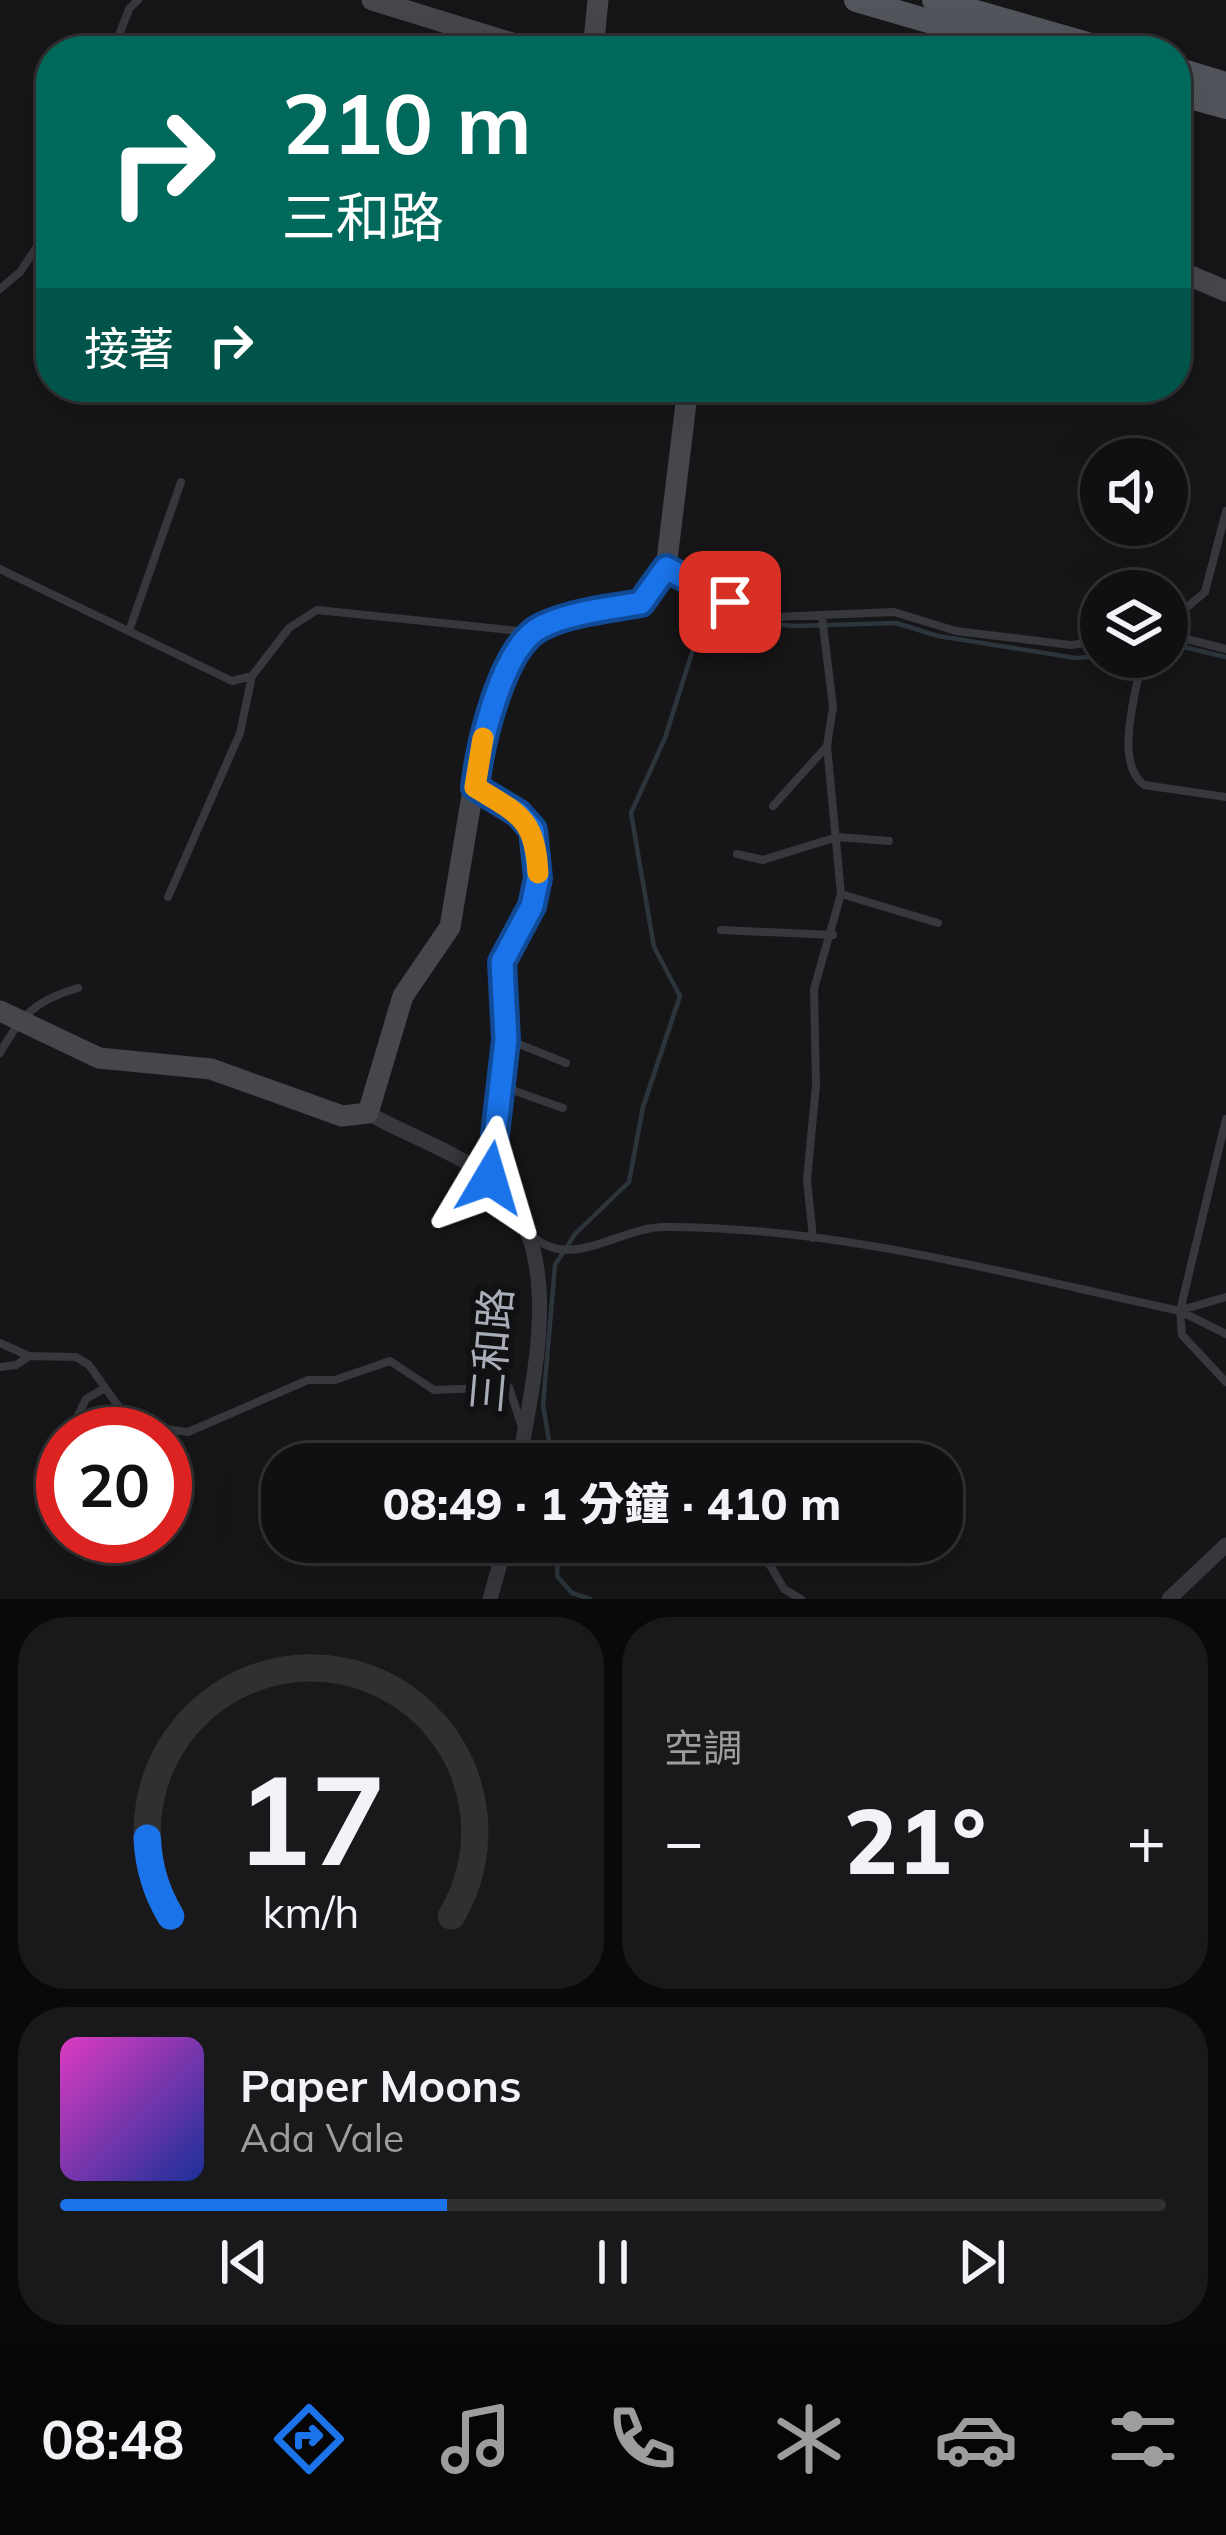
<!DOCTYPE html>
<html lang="zh-TW">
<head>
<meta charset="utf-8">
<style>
  :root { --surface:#101012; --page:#19191b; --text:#f1f3f6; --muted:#9c9d9f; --line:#303032; --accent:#1a73e8 }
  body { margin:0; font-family:Mulish,"Noto Sans TC",sans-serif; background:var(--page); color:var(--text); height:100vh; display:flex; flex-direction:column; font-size:45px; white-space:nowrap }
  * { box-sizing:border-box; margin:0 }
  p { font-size:39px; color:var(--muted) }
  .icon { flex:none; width:66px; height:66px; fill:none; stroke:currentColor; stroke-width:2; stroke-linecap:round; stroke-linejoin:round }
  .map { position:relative; height:1599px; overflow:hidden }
  .sheet { display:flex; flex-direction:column; gap:18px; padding:18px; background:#09090a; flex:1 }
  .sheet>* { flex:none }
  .banner { position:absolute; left:36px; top:36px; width:1155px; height:366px; border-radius:48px; box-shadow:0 12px 48px #0002,0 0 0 3px var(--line); background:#00695c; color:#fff; overflow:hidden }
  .fabs { position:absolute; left:1080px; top:438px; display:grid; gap:24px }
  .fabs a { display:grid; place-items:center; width:108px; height:108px; border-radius:50%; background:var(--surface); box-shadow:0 12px 48px #0002,0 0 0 3px var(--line); font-size:60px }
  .speed { position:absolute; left:36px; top:1407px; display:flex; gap:24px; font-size:60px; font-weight:700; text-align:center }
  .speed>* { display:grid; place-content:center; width:156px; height:156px; border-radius:50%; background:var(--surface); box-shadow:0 12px 48px #0002,0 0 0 3px var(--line); line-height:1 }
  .speed .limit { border:18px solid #d22; background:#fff; color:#111 }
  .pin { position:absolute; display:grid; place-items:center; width:102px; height:102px; color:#fff; margin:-51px; border-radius:24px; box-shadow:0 6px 18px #0006 }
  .me { position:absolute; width:132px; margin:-66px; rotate:7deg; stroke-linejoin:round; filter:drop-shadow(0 0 9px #0008) }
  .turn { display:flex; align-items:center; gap:42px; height:252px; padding:0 48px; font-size:54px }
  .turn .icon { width:156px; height:156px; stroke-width:2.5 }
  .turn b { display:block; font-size:84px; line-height:102px }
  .then { display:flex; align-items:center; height:114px; padding:0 48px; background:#0003; gap:24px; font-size:45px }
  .big { font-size:90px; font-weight:800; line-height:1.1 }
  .sheet .card { flex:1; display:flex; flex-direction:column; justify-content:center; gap:18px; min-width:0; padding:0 42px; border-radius:48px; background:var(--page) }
  .sheet .dial { align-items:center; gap:0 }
  .dial svg { height:312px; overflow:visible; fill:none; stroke:var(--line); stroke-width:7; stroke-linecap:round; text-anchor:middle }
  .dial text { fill:var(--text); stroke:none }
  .song { display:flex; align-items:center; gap:36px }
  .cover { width:144px; height:144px; border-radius:18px; background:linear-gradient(135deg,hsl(310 70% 55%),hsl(230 70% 35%)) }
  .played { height:12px; border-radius:6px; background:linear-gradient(90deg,var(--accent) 35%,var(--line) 35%) }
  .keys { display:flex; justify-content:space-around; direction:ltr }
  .heat { display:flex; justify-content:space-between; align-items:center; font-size:66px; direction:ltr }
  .sheet .tiles { flex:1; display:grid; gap:18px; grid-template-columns:1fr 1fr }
  .card:last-child { grid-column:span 2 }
  .trip { position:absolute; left:261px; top:1443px; width:702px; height:120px; border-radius:48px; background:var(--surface); box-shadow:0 12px 48px #0002,0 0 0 3px var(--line); font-weight:800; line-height:120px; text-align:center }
  .dock { display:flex; height:192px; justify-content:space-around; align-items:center; background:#060607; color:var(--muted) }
  .dock .icon { width:84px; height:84px }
  .dock .active { color:var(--accent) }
  .dock b { font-size:54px; color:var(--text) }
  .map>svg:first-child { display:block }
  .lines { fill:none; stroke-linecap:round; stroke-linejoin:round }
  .stream { stroke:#2c353c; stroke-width:4.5 }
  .lane { stroke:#37383d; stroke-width:8 }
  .street { stroke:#37383d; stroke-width:15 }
  .secondary { stroke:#45474d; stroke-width:21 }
  .primary { stroke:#53555c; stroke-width:24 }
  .route-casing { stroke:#114b97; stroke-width:30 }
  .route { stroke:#1a73e8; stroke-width:21 }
  .slow { stroke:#f59e0b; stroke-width:21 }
  .labels { text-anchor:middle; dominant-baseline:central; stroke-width:12; stroke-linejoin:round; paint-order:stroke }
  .street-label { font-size:42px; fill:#a8adb8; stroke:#111113 }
</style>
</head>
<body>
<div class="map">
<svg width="1226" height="1599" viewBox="0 0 1226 1599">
  <rect width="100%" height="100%" fill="#161618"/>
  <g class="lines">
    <!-- stream -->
    <path class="stream" d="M 1167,643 L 1226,657
      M 553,1464 L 543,1405 L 555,1265 L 575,1234 L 629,1182 L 643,1107 L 680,996 L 654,947 L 631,813 L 665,738 L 702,621 L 714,617 L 793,626 L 896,623 L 938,636 L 1076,658 L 1101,656
      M 559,1542 L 557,1576 L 572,1593 L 590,1599"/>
    <!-- lane -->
    <path class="lane" d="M 113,51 L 129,9 L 138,0
      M 38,177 L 51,222
      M 0,289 L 20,272 L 51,226
      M 0,569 L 232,681 L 252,676 L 289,628 L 317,610 L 529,632
      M 667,569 L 730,602 L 775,617 L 894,612 L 956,631 L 1071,645 L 1101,641
      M 1167,624 L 1205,592 L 1226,511
      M 129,631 L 181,482
      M 1167,634 L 1226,649
      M 1142,657 C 1137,691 1113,762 1144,785 L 1226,797
      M 476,788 L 518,813 L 533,830 L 538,878 L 532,906 L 502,962 L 506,1039 L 490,1177
      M 773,806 L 827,746
      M 737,854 L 763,860 L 837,837 L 889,841
      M 841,894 L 938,923
      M 168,897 L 240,733 L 252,676
      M 721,930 L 833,935
      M 506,1039 L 566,1063
      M 0,1053 C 21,1015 36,1000 78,988
      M 501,1086 L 563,1108
      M 1226,1119 L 1180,1311 L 1182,1335 L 1226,1382
      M 531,1235 C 573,1273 618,1226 667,1227 C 838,1227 1013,1275 1180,1311 L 1226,1334
      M 813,1238 L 807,1180 L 816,1085 L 814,989 L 841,894 L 827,746 L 833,707 L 822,617
      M 1181,1310 L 1226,1297
      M 0,1343 L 29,1356 L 76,1357 L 89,1365 L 121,1410 L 158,1428 L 188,1432 L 308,1380 L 335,1380 L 390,1361 L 434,1390 L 509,1387 L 521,1424
      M 0,1367 L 16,1365 L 28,1357
      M 69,1434 L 86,1399 L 103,1389
      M 768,1562 L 784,1589 L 801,1599"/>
    <!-- street -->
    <path class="street" d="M 368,1113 C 406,1135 458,1152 491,1180 C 569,1245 533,1377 519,1464
      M 490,1599 L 506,1542
      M 1169,1599 L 1226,1545"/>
    <!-- secondary -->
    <path class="secondary" d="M 372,0 L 538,51
      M 593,51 L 598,0
      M 1176,270 L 1226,291
      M 0,1011 L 99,1058 L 211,1069 L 342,1116 L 368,1113 L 403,996 L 450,927 L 479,754 L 517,650 L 541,627 L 641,603 L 666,568 L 688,387"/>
    <!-- primary -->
    <path class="primary" d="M 856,0 L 1032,51
      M 934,0 L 1112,51
      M 1176,69 L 1226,84
      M 1176,93 L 1226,107"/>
  </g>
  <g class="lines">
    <!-- route casing -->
    <g class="route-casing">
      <path id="route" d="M 490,1178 L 506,1040 L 502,962 L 532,906 L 538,878 L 533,830 L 518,813 L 475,787 C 480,746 501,647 541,627 C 571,612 608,609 641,603 L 666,568 L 730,602"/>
    </g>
    <!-- route -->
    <use href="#route" class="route"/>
    <!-- slow -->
    <path class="slow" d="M 483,738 L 475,787 C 519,814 535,818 538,873"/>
  </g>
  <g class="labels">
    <!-- street labels -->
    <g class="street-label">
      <text transform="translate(491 1350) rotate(-85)">三和路</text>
    </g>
  </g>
</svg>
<div class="fabs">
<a><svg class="icon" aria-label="sound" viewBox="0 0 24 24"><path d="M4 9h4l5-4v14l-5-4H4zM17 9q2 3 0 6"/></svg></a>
<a><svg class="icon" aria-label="layers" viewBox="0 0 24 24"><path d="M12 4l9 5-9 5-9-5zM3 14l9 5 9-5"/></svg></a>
</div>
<div class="speed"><div class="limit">20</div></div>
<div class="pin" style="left:730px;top:602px;background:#d93025"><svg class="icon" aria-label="arrive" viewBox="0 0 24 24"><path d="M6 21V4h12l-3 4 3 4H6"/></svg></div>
<svg class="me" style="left:490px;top:1178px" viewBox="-20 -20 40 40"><path d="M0-17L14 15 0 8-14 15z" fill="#1a73e8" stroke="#fff" stroke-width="4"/></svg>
<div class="trip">08:49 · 1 分鐘 · 410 m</div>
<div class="banner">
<div class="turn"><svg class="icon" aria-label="right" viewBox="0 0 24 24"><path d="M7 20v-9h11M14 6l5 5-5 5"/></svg><div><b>210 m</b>三和路</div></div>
<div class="then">接著<svg class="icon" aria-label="right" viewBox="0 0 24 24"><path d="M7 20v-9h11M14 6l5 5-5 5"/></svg></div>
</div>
</div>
<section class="sheet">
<div class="tiles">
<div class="card dial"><svg viewBox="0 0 100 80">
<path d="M14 69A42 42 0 1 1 86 69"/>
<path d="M14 69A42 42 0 0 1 8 49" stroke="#1a73e8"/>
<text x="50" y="56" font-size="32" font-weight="700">17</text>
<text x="50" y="72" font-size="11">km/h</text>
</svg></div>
<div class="card"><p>空調</p>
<div class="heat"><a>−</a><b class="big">21°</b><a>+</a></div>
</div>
<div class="card">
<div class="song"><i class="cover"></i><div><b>Paper Moons</b><p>Ada Vale</p></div></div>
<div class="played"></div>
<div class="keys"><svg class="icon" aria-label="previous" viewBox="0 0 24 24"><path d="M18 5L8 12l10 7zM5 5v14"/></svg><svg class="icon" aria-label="pause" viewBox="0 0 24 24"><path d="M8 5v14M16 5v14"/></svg><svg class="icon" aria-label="next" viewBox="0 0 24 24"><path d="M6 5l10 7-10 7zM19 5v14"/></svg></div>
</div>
</div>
</section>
<nav class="dock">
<b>08:48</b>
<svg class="icon active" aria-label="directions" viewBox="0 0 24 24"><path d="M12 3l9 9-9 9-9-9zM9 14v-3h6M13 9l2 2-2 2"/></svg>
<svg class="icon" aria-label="music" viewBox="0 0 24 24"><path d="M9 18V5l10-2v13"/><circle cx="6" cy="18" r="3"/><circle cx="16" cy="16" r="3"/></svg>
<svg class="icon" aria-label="phone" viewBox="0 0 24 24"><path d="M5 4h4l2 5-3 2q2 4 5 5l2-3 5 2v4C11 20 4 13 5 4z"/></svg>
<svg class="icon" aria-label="climate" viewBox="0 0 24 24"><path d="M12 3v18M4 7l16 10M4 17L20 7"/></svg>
<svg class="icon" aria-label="car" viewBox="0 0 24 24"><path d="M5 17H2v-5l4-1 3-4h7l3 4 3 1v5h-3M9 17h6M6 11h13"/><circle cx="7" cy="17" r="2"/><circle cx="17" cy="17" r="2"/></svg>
<svg class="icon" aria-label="filters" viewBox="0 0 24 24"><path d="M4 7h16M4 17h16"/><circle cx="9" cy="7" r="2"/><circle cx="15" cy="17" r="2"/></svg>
</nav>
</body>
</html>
